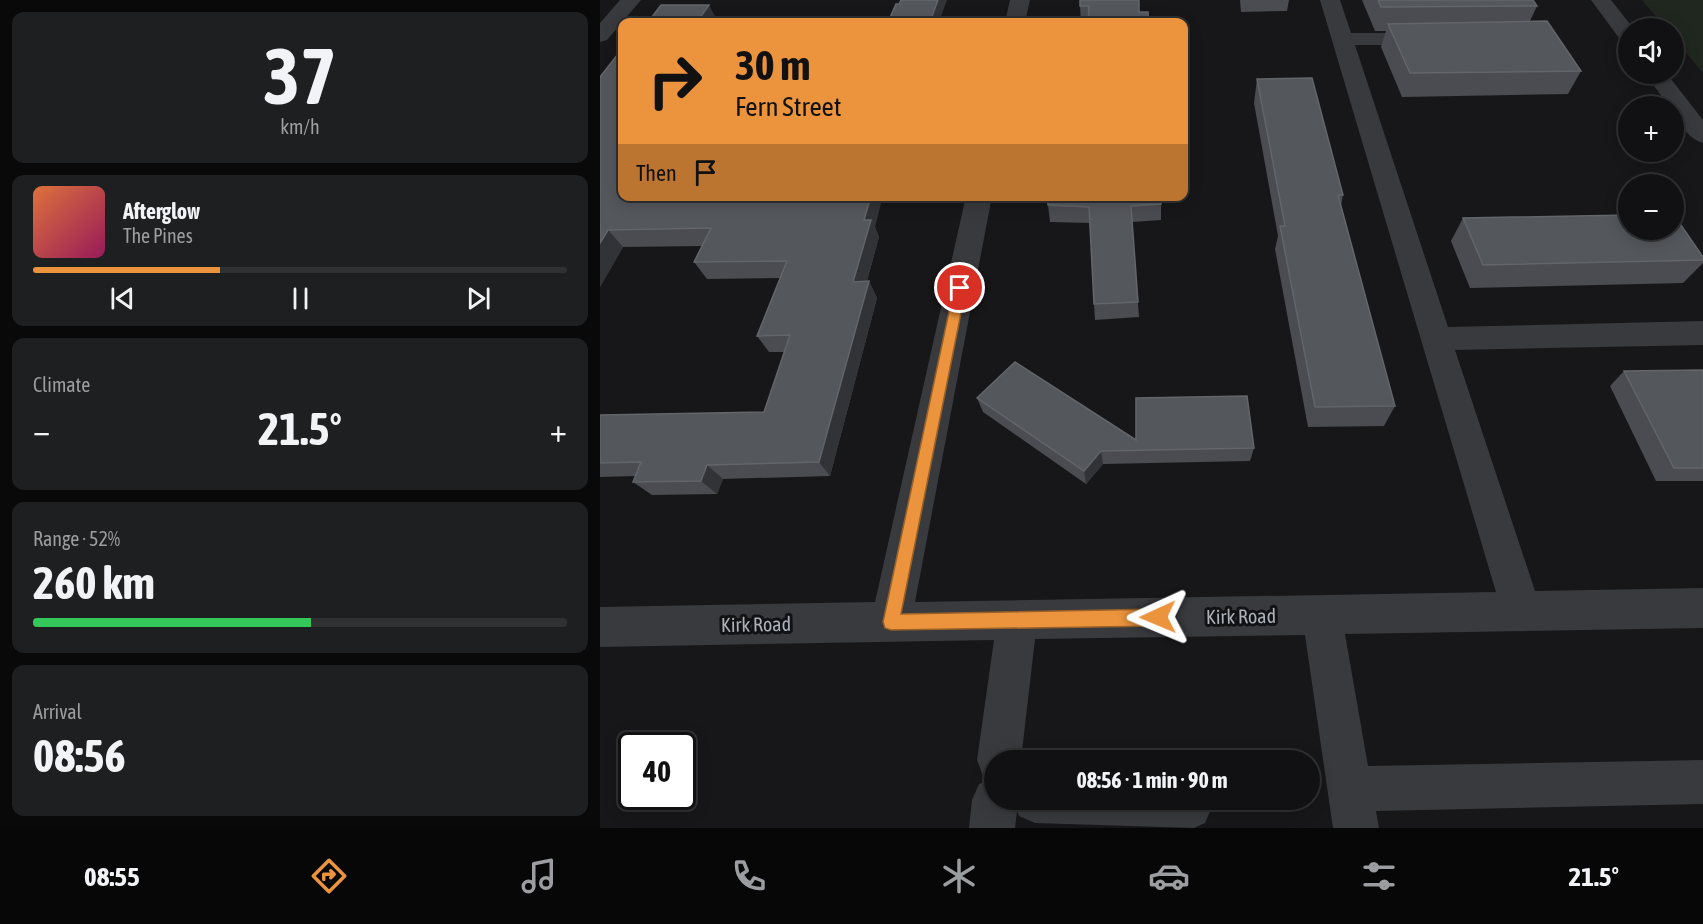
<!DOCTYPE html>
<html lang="en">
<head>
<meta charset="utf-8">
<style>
  :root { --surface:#111113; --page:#1e1f21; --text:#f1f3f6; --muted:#9c9da0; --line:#303133; --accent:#eb933d }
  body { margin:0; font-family:"Asap Condensed",sans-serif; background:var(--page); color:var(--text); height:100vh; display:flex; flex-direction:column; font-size:22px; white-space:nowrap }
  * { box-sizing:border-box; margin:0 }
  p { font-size:20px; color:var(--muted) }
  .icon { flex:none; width:33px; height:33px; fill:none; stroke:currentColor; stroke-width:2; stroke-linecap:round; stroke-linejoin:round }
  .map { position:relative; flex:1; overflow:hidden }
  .sheet { display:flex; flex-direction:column; gap:12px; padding:12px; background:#09090a; width:600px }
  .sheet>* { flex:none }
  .top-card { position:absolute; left:18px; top:18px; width:570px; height:183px; border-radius:12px; box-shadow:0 3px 15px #0003,0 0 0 2px var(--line); background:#eb933d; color:#111; overflow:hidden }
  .fabs { position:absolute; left:1018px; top:18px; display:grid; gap:12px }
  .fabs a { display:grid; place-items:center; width:66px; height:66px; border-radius:50%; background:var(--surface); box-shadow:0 3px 15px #0003,0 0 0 2px var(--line); font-size:30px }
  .speed { position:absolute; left:18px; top:732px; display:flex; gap:12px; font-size:30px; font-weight:700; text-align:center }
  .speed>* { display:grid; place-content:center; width:78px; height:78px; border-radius:50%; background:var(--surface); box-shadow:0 3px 15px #0003,0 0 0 2px var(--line); line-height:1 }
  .speed .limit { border:3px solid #111; border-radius:9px; background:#fff; color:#111 }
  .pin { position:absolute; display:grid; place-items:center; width:51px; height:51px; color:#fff; margin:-26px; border:3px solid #fff; border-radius:50%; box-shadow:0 2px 6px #0007 }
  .me { position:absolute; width:66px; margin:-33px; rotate:269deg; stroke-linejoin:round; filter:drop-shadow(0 0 4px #0008) }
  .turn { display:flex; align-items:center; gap:21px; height:126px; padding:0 18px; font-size:27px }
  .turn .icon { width:78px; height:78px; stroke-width:2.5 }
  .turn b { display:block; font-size:42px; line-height:51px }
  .then { display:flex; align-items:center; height:57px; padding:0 18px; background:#0003; gap:12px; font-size:22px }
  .big { font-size:45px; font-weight:700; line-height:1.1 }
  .sheet .card { flex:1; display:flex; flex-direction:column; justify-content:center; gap:9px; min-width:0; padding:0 21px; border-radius:12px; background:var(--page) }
  .sheet .dial { align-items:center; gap:0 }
  .dial b { font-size:78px; line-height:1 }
  .song { display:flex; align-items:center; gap:18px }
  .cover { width:72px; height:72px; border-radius:9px; background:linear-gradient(135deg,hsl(20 70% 55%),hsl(330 70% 35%)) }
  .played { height:6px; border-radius:3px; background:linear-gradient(90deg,var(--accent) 35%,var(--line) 35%) }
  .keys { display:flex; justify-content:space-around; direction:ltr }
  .heat { display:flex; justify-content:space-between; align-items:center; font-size:33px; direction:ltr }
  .charge { height:9px; border-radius:4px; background:linear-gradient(90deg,#34c759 52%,var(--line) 0) }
  .trip { position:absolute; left:384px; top:750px; width:336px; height:60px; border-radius:30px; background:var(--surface); box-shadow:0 3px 15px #0003,0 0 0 2px var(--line); font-weight:700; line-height:60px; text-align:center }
  .tabs { display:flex; height:96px; justify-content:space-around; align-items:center; background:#070708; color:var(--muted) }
  .tabs .icon { width:42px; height:42px }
  .tabs .selected { color:var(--accent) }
  .tabs b { font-size:27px; color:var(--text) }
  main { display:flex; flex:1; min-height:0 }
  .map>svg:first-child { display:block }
  .green { fill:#1f271f }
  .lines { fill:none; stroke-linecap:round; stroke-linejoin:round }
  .minor { fill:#383a3e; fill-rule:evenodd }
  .wall { fill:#4a4c51 }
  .shaded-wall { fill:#313336 }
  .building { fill:#54575c; stroke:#62656a; stroke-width:1.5 }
  .route { fill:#eb933d; stroke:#996028; stroke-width:1.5 }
  .labels { text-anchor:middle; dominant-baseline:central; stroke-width:6; stroke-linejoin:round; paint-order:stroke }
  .street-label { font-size:20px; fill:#a9b0b8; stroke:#121214 }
</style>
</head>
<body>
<main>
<section class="sheet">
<div class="card dial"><b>37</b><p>km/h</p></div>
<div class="card">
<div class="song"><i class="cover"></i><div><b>Afterglow</b><p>The Pines</p></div></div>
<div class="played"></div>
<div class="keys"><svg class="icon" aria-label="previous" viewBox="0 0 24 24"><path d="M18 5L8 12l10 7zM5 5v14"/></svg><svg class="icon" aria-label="pause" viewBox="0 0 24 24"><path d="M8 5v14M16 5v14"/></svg><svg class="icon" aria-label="next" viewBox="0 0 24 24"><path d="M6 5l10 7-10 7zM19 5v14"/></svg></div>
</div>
<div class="card"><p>Climate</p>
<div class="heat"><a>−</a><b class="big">21.5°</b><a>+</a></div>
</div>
<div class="card"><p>Range · 52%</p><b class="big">260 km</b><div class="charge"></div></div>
<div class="card"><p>Arrival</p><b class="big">08:56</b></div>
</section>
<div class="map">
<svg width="1103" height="828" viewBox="0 0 1103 828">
  <rect width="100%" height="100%" fill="#171719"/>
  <!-- green -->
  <path class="green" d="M 1042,0 L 1103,0 L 1103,73 L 1074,38 L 1074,28 L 1066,28 Z"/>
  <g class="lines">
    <!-- minor -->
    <path class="minor" d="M 20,0 L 41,0 L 7,40 L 0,42 L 0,23 Z
      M 410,0 L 430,0 L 425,22 L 405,22 Z
      M 720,0 L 740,0 L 751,33 L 828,33 L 835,35 L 838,39 L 835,43 L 828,45 L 755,45 L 848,327 L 1103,321 L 1103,345 L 855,350 L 935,591 L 1103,588 L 1103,628 L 745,634 L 768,766 L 1103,760 L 1103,804 L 776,811 L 779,828 L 733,828 L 705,635 L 435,639 L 421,760 L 394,760 L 394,800 L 609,800 L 612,807 L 605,823 L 594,828 L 435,823 L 419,816 L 417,811 L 415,828 L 369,828 L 372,800 L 379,784 L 391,779 L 383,776 L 377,760 L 394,640 L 0,647 L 0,607 L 275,602 L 366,196 L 392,196 L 315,602 L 896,592 Z
      M 991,0 L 1011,0 L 1033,28 L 1029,28 L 1029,44 L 1022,42 Z
      M 1045,74 L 1067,74 L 1103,120 L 1103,143 C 1090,140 1074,120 1074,106 L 1069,106 Z"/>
  </g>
  <!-- wall -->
  <path class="wall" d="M 539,0 L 488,21 L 481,22 L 480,6 Z
    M 640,0 L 689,0 L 687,11 L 641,12 Z
    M 762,0 L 933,0 L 937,6 L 930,21 L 981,71 L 968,94 L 802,97 L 781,47 L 786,31 L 775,31 Z
    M 0,77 L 22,196 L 275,227 L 279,237 L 267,281 L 269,281 L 277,298 L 230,476 L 123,479 L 117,494 L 52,495 L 33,482 L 35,476 L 0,477 L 0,415 L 164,412 L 185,352 L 169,352 L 157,336 L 180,278 L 107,279 L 94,262 L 102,246 L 23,247 L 0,287 Z
    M 657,79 L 743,195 L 741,205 L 795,406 L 784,426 L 708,427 L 675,249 L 678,236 L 654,103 Z
    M 561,196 L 561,220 L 532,222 L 539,317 L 495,320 L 494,304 L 490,223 L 450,222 L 448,205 Z
    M 863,218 L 1103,257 L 1103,263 L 1083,283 L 870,288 L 851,241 Z
    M 1103,370 L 1103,481 L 1056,481 L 1010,386 L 1024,371 Z
    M 377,398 L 536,440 L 654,448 L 650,461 L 503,464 L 486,484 L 383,412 Z"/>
  <!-- shaded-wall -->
  <path class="shaded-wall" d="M 338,0 L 347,0 L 339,22 L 332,22 L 331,19 Z
    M 109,5 L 118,22 L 97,22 Z
    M 271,196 L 283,196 L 275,227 L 279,237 L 262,299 L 253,282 L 264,220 Z
    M 8,230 L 23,247 L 0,287 L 0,243 Z
    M 269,281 L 277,298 L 230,476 L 219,462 Z
    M 501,451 L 503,464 L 486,484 L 484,471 Z
    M 107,465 L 123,479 L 117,494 L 101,481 Z"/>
  <!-- building -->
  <path class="building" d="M 301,0 L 338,0 L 331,19 L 334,20 L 334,22 L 288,22 L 296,4 L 299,4 Z
    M 480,0 L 539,0 L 539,12 L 548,12 L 549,22 L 488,22 L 489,6 L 480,6 Z
    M 778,0 L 933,0 L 937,6 L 781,7 Z
    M 61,5 L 109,5 L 97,22 L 48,22 Z
    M 947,21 L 981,71 L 810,73 L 788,24 Z
    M 22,49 L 22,196 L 271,196 L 264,220 L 271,220 L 253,282 L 269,281 L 219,462 L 107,465 L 101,481 L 33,482 L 41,462 L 0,463 L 0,415 L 164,412 L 190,335 L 157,336 L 187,261 L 94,262 L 111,228 L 8,230 L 0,243 L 0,77 Z
    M 712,78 L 743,195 L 738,195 L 795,406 L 715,407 L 680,226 L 685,226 L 657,79 Z
    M 447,196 L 561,196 L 561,204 L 531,206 L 538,302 L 494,304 L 489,207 L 448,205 Z
    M 1029,215 L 1029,230 L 1074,230 L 1074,215 L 1103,257 L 1103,260 L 883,265 L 863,218 Z
    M 415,362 L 536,440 L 536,398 L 647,396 L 654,448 L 501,451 L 484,471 L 377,398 Z
    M 1103,370 L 1103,468 L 1074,468 L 1024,371 Z"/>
  <!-- route -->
  <path class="route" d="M 360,283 L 366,288 L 301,614 L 558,609 L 563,612 L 566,617 L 563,623 L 558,626 L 291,630 L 285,628 L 283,622 L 354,288 Z"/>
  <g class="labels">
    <!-- street labels -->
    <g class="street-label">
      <text transform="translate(641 616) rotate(-1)">Kirk Road</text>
      <text transform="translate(156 624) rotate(-1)">Kirk Road</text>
    </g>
  </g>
</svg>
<div class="fabs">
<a><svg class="icon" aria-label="sound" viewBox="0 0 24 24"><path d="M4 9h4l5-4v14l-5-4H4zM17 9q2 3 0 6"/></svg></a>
<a>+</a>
<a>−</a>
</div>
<div class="speed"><div class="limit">40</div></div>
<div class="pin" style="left:360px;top:288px;background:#d93025"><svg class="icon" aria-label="arrive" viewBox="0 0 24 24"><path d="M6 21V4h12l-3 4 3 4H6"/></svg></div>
<svg class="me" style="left:558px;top:617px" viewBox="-20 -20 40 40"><path d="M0-17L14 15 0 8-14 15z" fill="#eb933d" stroke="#fff" stroke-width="4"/></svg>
<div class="trip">08:56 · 1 min · 90 m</div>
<div class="top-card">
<div class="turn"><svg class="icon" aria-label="right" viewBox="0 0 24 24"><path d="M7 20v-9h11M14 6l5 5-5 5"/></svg><div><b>30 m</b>Fern Street</div></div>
<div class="then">Then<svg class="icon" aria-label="arrive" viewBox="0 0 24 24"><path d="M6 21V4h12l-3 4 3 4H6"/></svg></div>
</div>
</div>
</main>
<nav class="tabs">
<b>08:55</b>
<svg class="icon selected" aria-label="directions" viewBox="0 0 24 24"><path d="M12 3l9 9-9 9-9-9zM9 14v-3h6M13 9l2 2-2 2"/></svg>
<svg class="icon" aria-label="music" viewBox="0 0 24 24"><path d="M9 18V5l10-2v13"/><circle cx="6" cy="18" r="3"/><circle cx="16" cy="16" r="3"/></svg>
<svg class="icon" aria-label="phone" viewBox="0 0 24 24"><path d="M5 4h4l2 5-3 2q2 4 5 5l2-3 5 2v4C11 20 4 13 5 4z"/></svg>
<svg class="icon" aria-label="climate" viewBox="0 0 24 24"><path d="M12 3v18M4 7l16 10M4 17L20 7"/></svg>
<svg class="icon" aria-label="car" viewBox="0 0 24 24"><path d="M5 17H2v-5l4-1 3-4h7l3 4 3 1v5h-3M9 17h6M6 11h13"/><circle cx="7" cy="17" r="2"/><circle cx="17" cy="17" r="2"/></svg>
<svg class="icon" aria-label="filters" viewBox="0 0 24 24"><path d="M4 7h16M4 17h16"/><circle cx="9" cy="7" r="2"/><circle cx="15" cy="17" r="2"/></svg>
<b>21.5°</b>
</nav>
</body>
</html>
